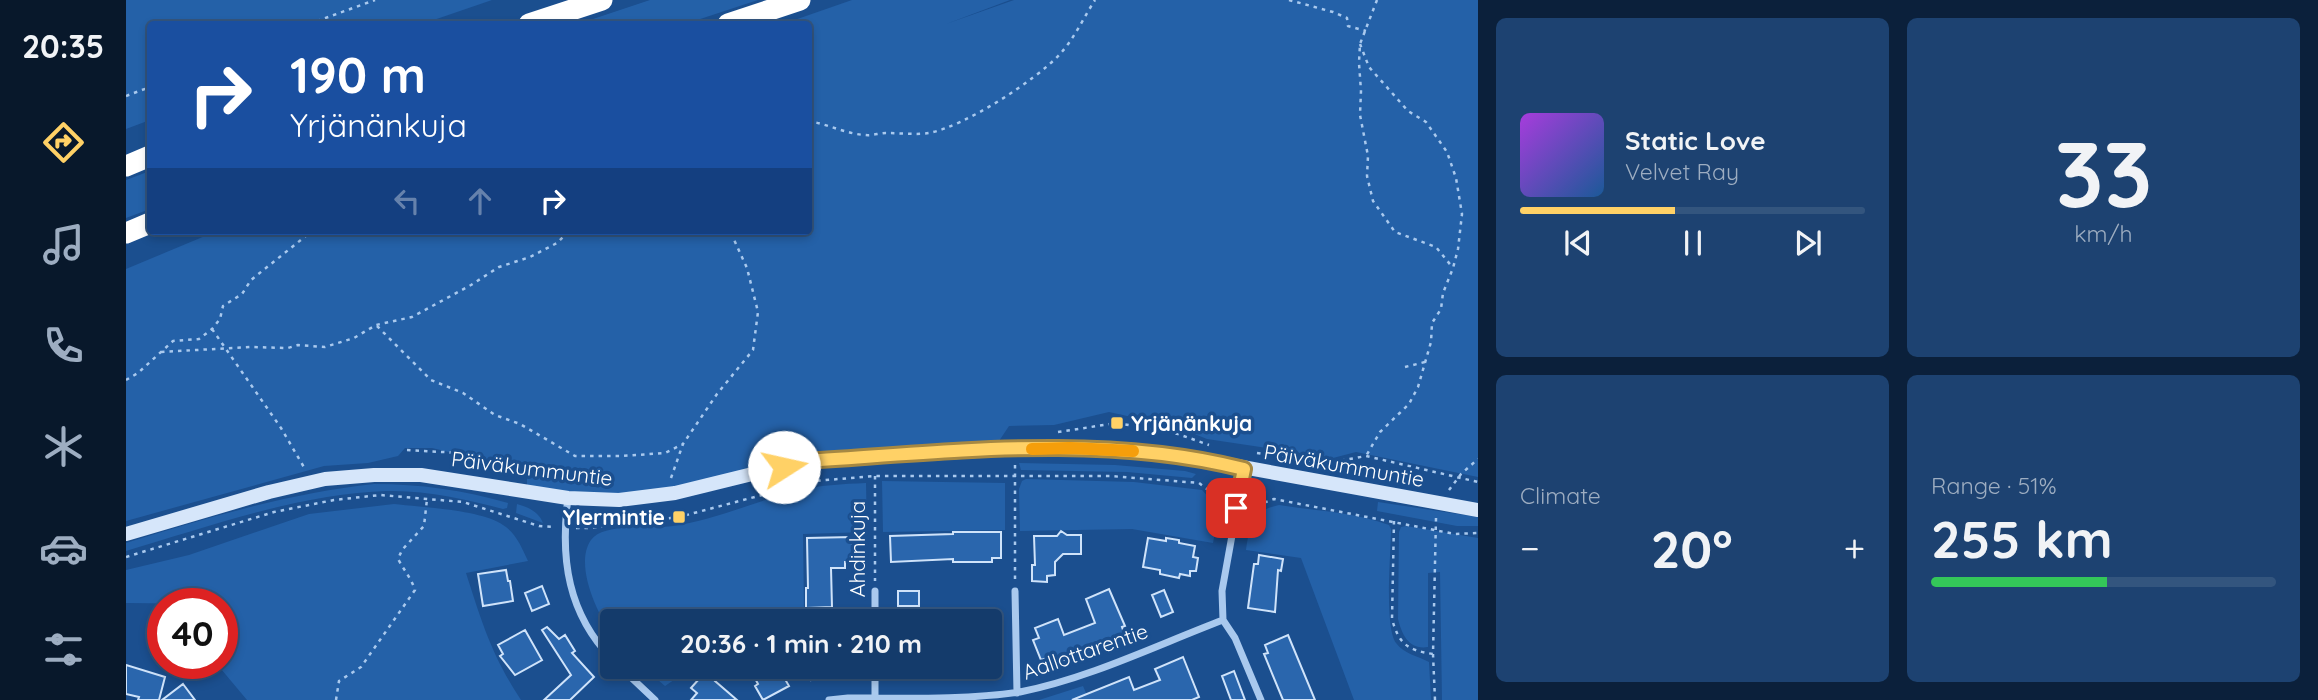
<!DOCTYPE html>
<html lang="en">
<head>
<meta charset="utf-8">
<style>
  :root { --surface:#143b6b; --page:#1d4271; --text:#f1f3f6; --muted:#9dadc1; --line:#33557e; --accent:#ffd166 }
  body { margin:0; font-family:Quicksand,sans-serif; background:var(--page); color:var(--text); height:100vh; display:flex; flex-direction:column; font-size:26px; white-space:nowrap }
  * { box-sizing:border-box; margin:0 }
  p { font-size:23px; color:var(--muted) }
  .icon { flex:none; width:38px; height:38px; fill:none; stroke:currentColor; stroke-width:2; stroke-linecap:round; stroke-linejoin:round }
  .map { position:relative; flex:1; overflow:hidden }
  .details { display:flex; flex-direction:column; gap:18px; padding:18px; background:#0b203b; width:840px }
  .details>* { flex:none }
  .top-card { position:absolute; left:21px; top:21px; width:665px; height:214px; border-radius:7px; box-shadow:0 4px 10px #0003,0 0 0 2px var(--line); background:#1a4fa0; color:#fff; overflow:hidden }
  .speed { position:absolute; left:21px; top:588px; display:flex; gap:14px; font-size:35px; font-weight:700; text-align:center }
  .speed>* { display:grid; place-content:center; width:91px; height:91px; border-radius:50%; background:var(--surface); box-shadow:0 4px 10px #0003,0 0 0 2px var(--line); line-height:1 }
  .speed .limit { border:10px solid #d22; background:#fff; color:#111 }
  .pin { position:absolute; display:grid; place-items:center; width:60px; height:60px; color:#fff; margin:-30px; border-radius:14px; box-shadow:0 4px 10px #0006 }
  .me { position:absolute; width:77px; margin:-38px; rotate:80deg; stroke-linejoin:round; filter:drop-shadow(0 0 5px #0008) }
  .turn { display:flex; align-items:center; gap:24px; height:147px; padding:0 28px; font-size:32px }
  .turn .icon { width:91px; height:91px; stroke-width:2.5 }
  .turn b { display:block; font-size:49px; line-height:60px }
  .lanes { display:flex; align-items:center; height:66px; padding:0 28px; background:#0003; justify-content:center; gap:35px; direction:ltr }
  .lanes .off { opacity:.35 }
  .big { font-size:52px; font-weight:700; line-height:1.1 }
  .details .widget { flex:1; display:flex; flex-direction:column; justify-content:center; gap:10px; min-width:0; padding:0 24px; border-radius:10px; background:var(--page) }
  .details .dial { align-items:center; gap:0 }
  .dial b { font-size:91px; line-height:1 }
  .song { display:flex; align-items:center; gap:21px }
  .cover { width:84px; height:84px; border-radius:10px; background:linear-gradient(135deg,hsl(280 70% 55%),hsl(210 70% 35%)) }
  .played { height:7px; border-radius:4px; background:linear-gradient(90deg,var(--accent) 45%,var(--line) 45%) }
  .keys { display:flex; justify-content:space-around; direction:ltr }
  .heat { display:flex; justify-content:space-between; align-items:center; font-size:38px; direction:ltr }
  .charge { height:10px; border-radius:5px; background:linear-gradient(90deg,#34c759 51%,var(--line) 0) }
  .details .tiles { flex:1; display:grid; gap:18px; grid-template-columns:repeat(2,1fr) }
  .trip { position:absolute; left:474px; top:609px; width:402px; height:70px; border-radius:7px; background:var(--surface); box-shadow:0 4px 10px #0003,0 0 0 2px var(--line); font-weight:700; line-height:70px; text-align:center }
  main { display:flex; flex:1; min-height:0 }
  .tabs { display:flex; flex-direction:column; width:126px; justify-content:space-around; align-items:center; background:#08182b; color:var(--muted) }
  .tabs .icon { width:49px; height:49px }
  .tabs .active { color:var(--accent) }
  .tabs b { font-size:32px; color:var(--text) }
  .map>svg:first-child { display:block }
  .green { fill:#2461a8 }
  .building { fill:#2a66ad; stroke:#cfe3fa; stroke-width:2 }
  .lines { fill:none; stroke-linecap:round; stroke-linejoin:round }
  .path { stroke:#a9c9ee; stroke-width:2.5; stroke-dasharray:3.5 5; stroke-linecap:butt }
  .street { stroke:#a9c9ee; stroke-width:7 }
  .secondary { stroke:#d6e6fa; stroke-width:14 }
  .highway { stroke:#fff; stroke-width:21 }
  .route-casing { stroke:#a68842; stroke-width:18 }
  .route { stroke:#ffd166; stroke-width:12 }
  .slow { stroke:#f59e0b; stroke-width:12 }
  .poi-dot { fill:#ffd166; stroke:#1b4f8f; stroke-width:2.5 }
  .labels { text-anchor:middle; dominant-baseline:central; stroke-width:7; stroke-linejoin:round; paint-order:stroke }
  .poi-label { font-size:21px; font-weight:bold; fill:#fff; stroke:#1b4f8f; text-anchor:start }
  .street-label { font-size:21px; fill:#fff; stroke:#1b4f8f }
</style>
</head>
<body>
<main>
<nav class="tabs">
<b>20:35</b>
<svg class="icon active" aria-label="directions" viewBox="0 0 24 24"><path d="M12 3l9 9-9 9-9-9zM9 14v-3h6M13 9l2 2-2 2"/></svg>
<svg class="icon" aria-label="music" viewBox="0 0 24 24"><path d="M9 18V5l10-2v13"/><circle cx="6" cy="18" r="3"/><circle cx="16" cy="16" r="3"/></svg>
<svg class="icon" aria-label="phone" viewBox="0 0 24 24"><path d="M5 4h4l2 5-3 2q2 4 5 5l2-3 5 2v4C11 20 4 13 5 4z"/></svg>
<svg class="icon" aria-label="climate" viewBox="0 0 24 24"><path d="M12 3v18M4 7l16 10M4 17L20 7"/></svg>
<svg class="icon" aria-label="car" viewBox="0 0 24 24"><path d="M5 17H2v-5l4-1 3-4h7l3 4 3 1v5h-3M9 17h6M6 11h13"/><circle cx="7" cy="17" r="2"/><circle cx="17" cy="17" r="2"/></svg>
<svg class="icon" aria-label="filters" viewBox="0 0 24 24"><path d="M4 7h16M4 17h16"/><circle cx="9" cy="7" r="2"/><circle cx="15" cy="17" r="2"/></svg>
</nav>
<div class="map">
<svg width="1352" height="700" viewBox="0 0 1352 700">
  <rect width="100%" height="100%" fill="#1b4f8f"/>
  <!-- green -->
  <path class="green" d="M 0,0 L 366,0 L 296,24 L 24,24 L 24,120 L 0,129 Z
    M 524,0 L 632,0 L 559,24 L 452,24 Z
    M 726,0 L 884,0 L 820,24 L 888,0 L 1352,0 L 1352,477 L 1230,452 L 1207,458 L 1081,439 L 1051,427 L 983,412 L 928,425 L 883,426 L 867,450 L 679,461 L 493,500 L 401,492 L 401,463 L 348,458 L 306,448 L 279,448 L 272,456 L 242,463 L 198,466 L 0,521 L 0,269 L 91,231 L 682,231 L 682,24 L 657,24 Z
    M 24,171 L 24,209 L 0,218 L 0,180 Z
    M 893,463 L 989,465 L 1059,471 L 1070,474 L 1066,478 L 1001,472 L 895,470 Z
    M 900,479 L 1008,482 L 1076,490 C 1092,506 1091,522 1087,543 L 1006,529 L 894,531 L 893,489 L 896,481 Z
    M 756,481 L 879,483 L 879,530 L 757,532 Z
    M 740,483 L 741,532 L 677,534 L 678,610 L 656,621 L 486,621 L 486,634 C 471,614 448,564 465,540 C 478,522 526,529 547,526 C 590,520 629,501 671,491 C 693,485 717,484 740,483 Z
    M 248,484 C 294,484 337,490 382,503 L 381,508 L 377,509 C 339,499 300,490 261,491 C 176,493 81,527 0,551 L 0,543 C 81,518 163,493 248,484 Z
    M 1252,502 L 1352,517 L 1352,526 L 1331,526 L 1251,511 Z
    M 268,504 C 294,507 357,510 377,525 C 390,533 396,548 402,561 L 340,573 C 356,623 366,656 395,700 L 121,700 L 90,663 L 96,663 L 96,604 L 0,603 L 0,570 L 63,555 L 183,514 Z
    M 391,504 C 402,507 413,512 417,523 L 390,513 Z
    M 1153,505 C 1190,511 1228,512 1263,525 L 1265,529 C 1265,553 1258,626 1270,643 C 1278,654 1292,656 1303,662 L 1305,700 L 1228,700 L 1175,558 L 1120,550 C 1124,525 1125,511 1153,505 Z
    M 1280,526 L 1352,538 L 1352,700 L 1316,700 L 1314,572 L 1302,573 L 1302,647 C 1283,650 1276,635 1272,619 L 1273,532 L 1275,527 Z
    M 517,667 L 567,667 L 539,686 Z
    M 957,686 L 963,700 L 913,700 Z"/>
  <!-- building -->
  <path class="building" d="M 935,531 L 941,535 L 955,535 L 955,554 L 937,554 L 929,562 L 929,575 L 921,576 L 921,582 L 906,581 L 906,565 L 909,565 L 908,536 L 931,536 Z
    M 827,532 L 875,532 L 875,558 L 866,558 L 866,562 L 827,562 L 827,559 L 765,562 L 764,536 L 827,534 Z
    M 726,537 L 727,562 L 719,562 L 719,568 L 705,568 L 706,607 L 680,608 L 680,588 L 682,588 L 681,538 Z
    M 1022,538 L 1040,541 L 1040,538 L 1053,540 L 1053,543 L 1069,546 L 1067,557 L 1072,558 L 1070,571 L 1064,571 L 1064,576 L 1054,574 L 1053,578 L 1034,574 L 1034,570 L 1017,567 Z
    M 1133,555 L 1157,559 L 1155,571 L 1152,570 L 1149,612 L 1122,608 L 1128,564 L 1132,564 Z
    M 380,570 L 382,581 L 384,581 L 387,601 L 357,606 L 352,574 Z
    M 416,586 L 423,604 L 406,611 L 399,593 Z
    M 983,589 L 999,626 L 996,627 L 999,636 L 921,667 L 918,659 L 915,660 L 907,640 L 913,638 L 909,628 L 932,619 L 938,635 L 969,623 L 960,599 Z
    M 1038,590 L 1047,612 L 1035,617 L 1026,595 Z
    M 772,591 L 793,591 L 793,606 L 772,606 Z
    M 421,627 L 433,639 L 439,635 L 449,651 L 446,653 L 468,677 L 444,700 L 418,700 L 445,675 L 416,630 Z
    M 399,630 L 416,660 L 389,675 L 374,656 L 377,654 L 372,645 Z
    M 1162,635 L 1189,700 L 1157,700 L 1138,654 L 1142,653 L 1139,645 Z
    M 1057,657 L 1073,697 L 1066,700 L 946,700 L 1003,677 L 1008,690 L 1034,680 L 1029,669 Z
    M 0,665 L 39,677 L 33,700 L 12,700 L 13,697 L 0,694 Z
    M 623,667 L 652,667 L 663,686 L 637,700 L 629,686 L 632,684 Z
    M 683,667 L 721,667 L 722,674 L 685,680 Z
    M 581,670 L 591,678 L 589,681 L 611,700 L 565,700 L 571,693 L 565,688 Z
    M 1108,671 L 1119,700 L 1105,700 L 1096,676 Z
    M 57,684 L 69,700 L 36,700 Z"/>
  <g class="lines">
    <!-- path -->
    <path class="path" d="M 1163,0 L 1207,12 L 1221,18 L 1222,26 L 1240,31
      M 1251,0 L 1234,44 L 1233,63 L 1235,91 L 1234,115 L 1242,156 L 1241,176 L 1247,201 L 1269,232 L 1310,247 L 1327,268
      M 183,24 L 249,0
      M 1234,44 L 1243,67 L 1282,111 L 1300,122 L 1321,152 L 1330,178 L 1336,214 L 1332,249 L 1327,268 L 1317,293 L 1315,309 L 1306,323 L 1305,342 L 1292,387 L 1283,404 L 1254,432 L 1240,456
      M 0,96 L 24,87
      M 682,121 C 702,124 720,134 739,135 C 746,136 753,133 760,133 C 774,133 790,135 803,133 C 839,126 909,81 934,54 C 948,39 958,17 969,0
      M 251,326 L 305,380 L 337,393 L 369,415 L 394,424 L 449,456 L 496,456 L 539,453 L 557,444
      M 86,329 L 155,428 L 179,469
      M 35,352 L 124,347 L 162,348 L 172,345 L 199,347 L 228,338 L 250,325 L 286,317 L 345,285 L 373,267 L 404,257 L 431,243 L 443,231
      M 1279,367 L 1299,362
      M 0,380 L 12,373 L 47,341 L 73,339 L 86,329 L 94,319 L 97,306 L 116,294 L 125,280 L 186,231
      M 932,432 L 991,423 L 1052,434 L 1083,445
      M 281,450 L 334,453 L 393,472 L 392,475
      M 1131,453 L 1202,463 L 1240,456 L 1352,482
      M 889,465 L 889,581
      M 749,476 L 749,581
      M 545,478 L 557,444 L 591,394 L 627,350 L 632,312 L 621,268 L 604,231
      M 1323,490 L 1335,474 L 1352,459
      M 1122,501 L 1135,504 L 1148,499 L 1329,534 L 1352,533
      M 1268,521 L 1266,619 C 1273,644 1281,650 1307,654
      M 450,528 L 464,528 L 553,517 L 689,481 L 749,476 L 984,476 L 1073,483 L 1085,492 L 1102,496
      M 0,557 L 148,512 L 208,500 L 254,495 L 337,502 L 413,526 L 429,527
      M 210,700 L 213,681 L 235,667 L 289,590 C 285,578 278,570 272,559 L 276,550 L 298,526 L 301,499
      M 1309,700 L 1307,654 L 1310,518"/>
    <!-- street -->
    <path class="street" d="M 1118,469 L 1096,591 L 1097,620 L 1109,638 L 1135,700
      M 442,498 C 434,559 442,614 486,659
      M 749,591 L 749,621
      M 889,591 L 891,693
      M 494,667 L 529,700
      M 749,667 L 749,698
      M 703,700 L 722,698 C 777,698 840,700 894,692 C 964,678 1031,645 1097,620"/>
    <!-- secondary -->
    <path class="secondary" d="M 0,534 L 143,492 L 199,479 L 248,475 L 295,475 L 442,498 L 493,500 L 549,493 L 679,461 L 867,450 L 944,448 L 1011,452 L 1078,460 L 1352,510"/>
    <!-- highway -->
    <path class="highway" d="M 403,24 L 476,0
      M 602,24 L 674,0
      M 0,166 L 24,156
      M 0,233 L 24,223"/>
  </g>
  <g class="lines">
    <!-- route casing -->
    <g class="route-casing">
      <path id="route" d="M 658,467 L 679,461 C 822,452 978,433 1118,469 L 1110,508"/>
    </g>
    <!-- route -->
    <use href="#route" class="route"/>
    <!-- slow -->
    <path class="slow" d="M 906,449 L 944,448 L 1007,451"/>
  </g>
  <!-- markers -->
  <g class="poi-dot">
    <rect x="984" y="416" width="14" height="14" rx="3.5"/>
    <rect x="546" y="510" width="14" height="14" rx="3.5"/>
  </g>
  <g class="labels">
    <!-- poi labels -->
    <g class="poi-label">
      <text x="1005" y="423">Yrjänänkuja</text>
      <text x="539" y="517" text-anchor="end">Ylermintie</text>
    </g>
    <!-- street labels -->
    <g class="street-label">
      <text transform="translate(1218 465) rotate(10)">Päiväkummuntie</text>
      <text transform="translate(406 468) rotate(7)">Päiväkummuntie</text>
      <text transform="translate(731 549) rotate(-90)">Ahdinkuja</text>
      <text transform="translate(959 651) rotate(-19)">Aallottarentie</text>
    </g>
  </g>
</svg>
<div class="speed"><div class="limit">40</div></div>
<div class="pin" style="left:1110px;top:508px;background:#d93025"><svg class="icon" aria-label="arrive" viewBox="0 0 24 24"><path d="M6 21V4h12l-3 4 3 4H6"/></svg></div>
<svg class="me" style="left:658px;top:467px" viewBox="-20 -20 40 40"><circle r="19" fill="#fff"/><path d="M0-13L10 11 0 6-10 11z" fill="#ffd166"/></svg>
<div class="trip">20:36 · 1 min · 210 m</div>
<div class="top-card">
<div class="turn"><svg class="icon" aria-label="right" viewBox="0 0 24 24"><path d="M7 20v-9h11M14 6l5 5-5 5"/></svg><div><b>190 m</b>Yrjänänkuja</div></div>
<div class="lanes"><svg class="icon off" aria-label="left" viewBox="0 0 24 24"><path d="M17 20v-9H6M10 6l-5 5 5 5"/></svg><svg class="icon off" aria-label="ahead" viewBox="0 0 24 24"><path d="M12 20V5M6 11l6-6 6 6"/></svg><svg class="icon" aria-label="right" viewBox="0 0 24 24"><path d="M7 20v-9h11M14 6l5 5-5 5"/></svg></div>
</div>
</div>
<section class="details">
<div class="tiles">
<div class="widget">
<div class="song"><i class="cover"></i><div><b>Static Love</b><p>Velvet Ray</p></div></div>
<div class="played"></div>
<div class="keys"><svg class="icon" aria-label="previous" viewBox="0 0 24 24"><path d="M18 5L8 12l10 7zM5 5v14"/></svg><svg class="icon" aria-label="pause" viewBox="0 0 24 24"><path d="M8 5v14M16 5v14"/></svg><svg class="icon" aria-label="next" viewBox="0 0 24 24"><path d="M6 5l10 7-10 7zM19 5v14"/></svg></div>
</div>
<div class="widget dial"><b>33</b><p>km/h</p></div>
<div class="widget"><p>Climate</p>
<div class="heat"><a>−</a><b class="big">20°</b><a>+</a></div>
</div>
<div class="widget"><p>Range · 51%</p><b class="big">255 km</b><div class="charge"></div></div>
</div>
</section>
</main>
</body>
</html>
